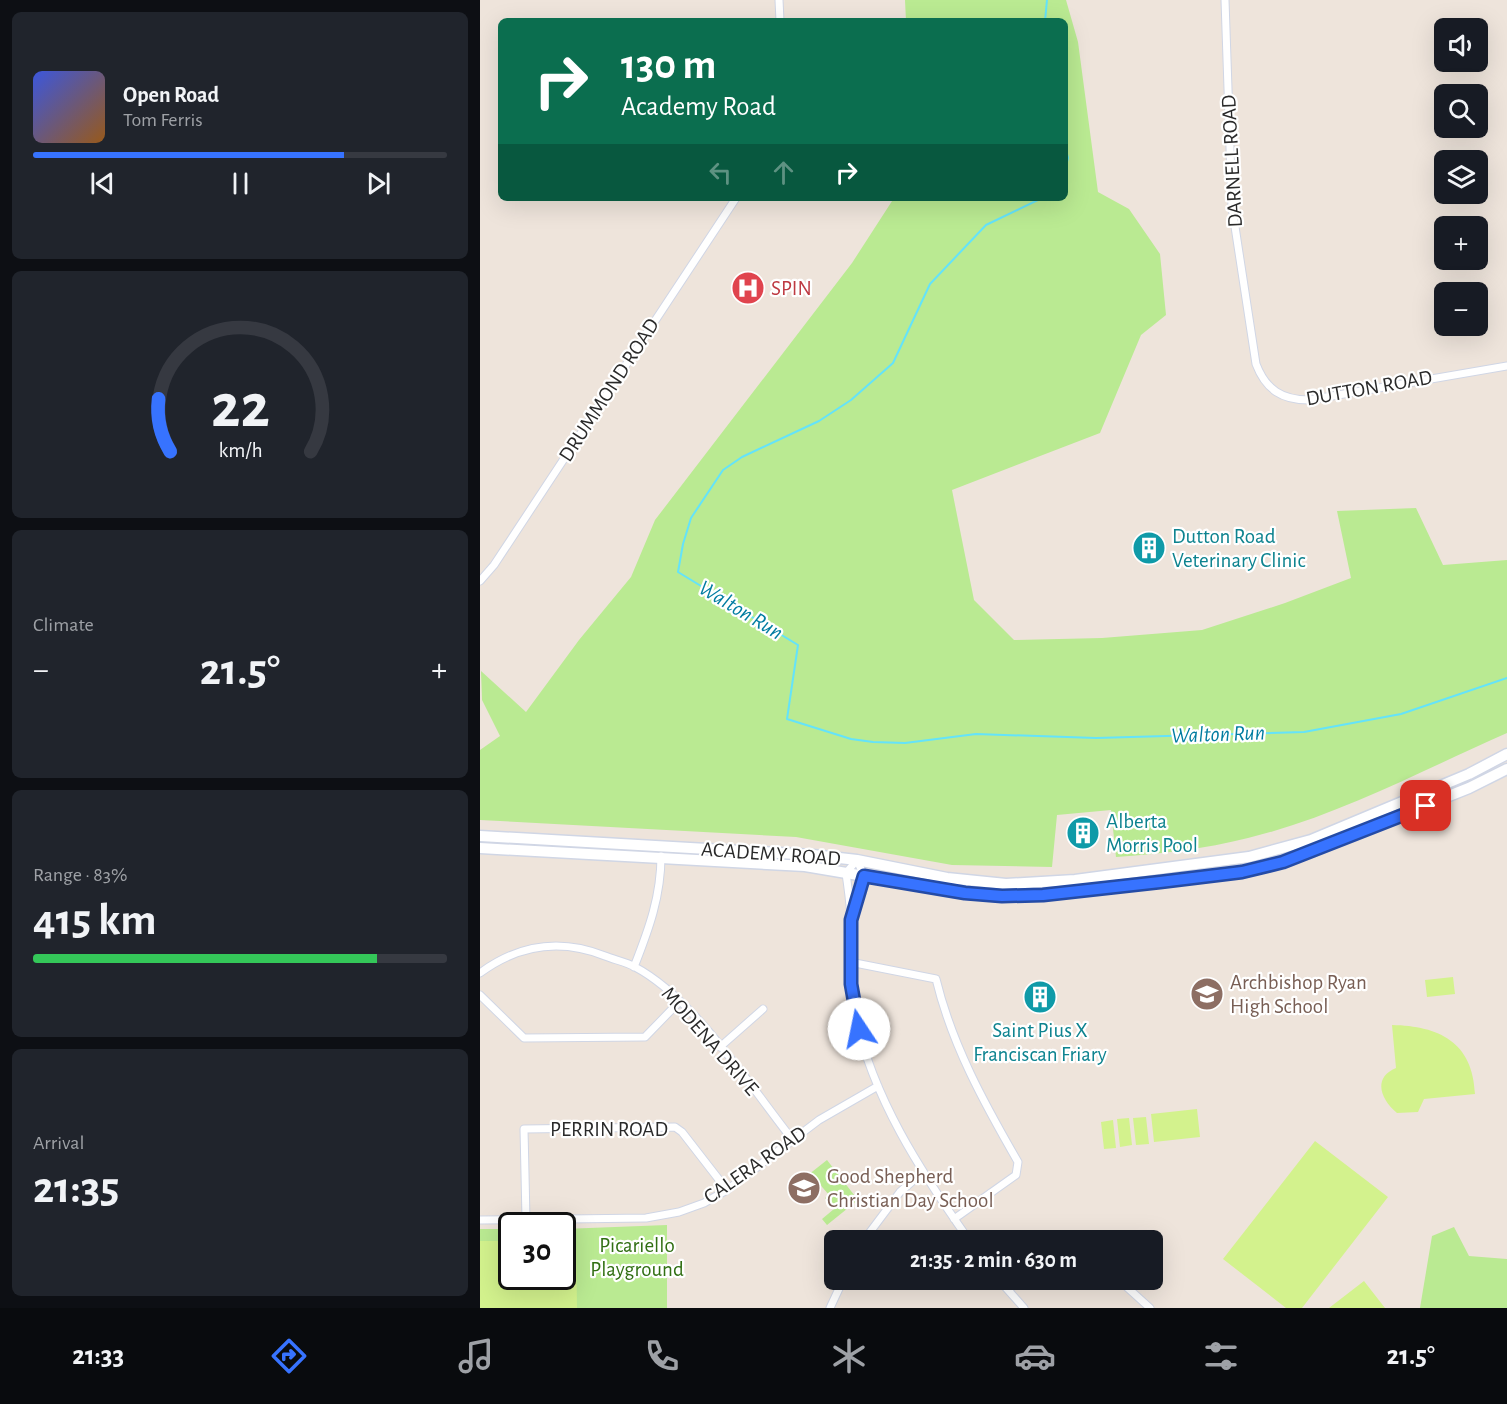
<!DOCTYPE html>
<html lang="en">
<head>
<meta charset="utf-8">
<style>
  :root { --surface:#171b24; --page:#20242c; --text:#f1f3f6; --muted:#9ea1a6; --line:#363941; --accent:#3773ff }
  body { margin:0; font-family:"Alegreya Sans",sans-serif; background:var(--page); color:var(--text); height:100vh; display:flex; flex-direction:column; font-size:22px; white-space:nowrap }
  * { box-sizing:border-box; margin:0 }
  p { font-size:20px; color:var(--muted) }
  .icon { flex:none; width:33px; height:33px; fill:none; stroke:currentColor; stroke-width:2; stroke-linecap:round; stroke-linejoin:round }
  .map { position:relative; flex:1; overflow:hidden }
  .sheet { display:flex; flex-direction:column; gap:12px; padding:12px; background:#0d0f14; width:480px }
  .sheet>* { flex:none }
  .top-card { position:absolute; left:18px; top:18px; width:570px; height:183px; border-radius:9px; box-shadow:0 6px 24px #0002; background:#0b6e4f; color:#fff; overflow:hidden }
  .tools { position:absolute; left:954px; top:18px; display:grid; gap:12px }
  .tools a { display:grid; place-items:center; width:54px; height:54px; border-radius:9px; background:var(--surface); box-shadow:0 6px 24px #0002; font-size:30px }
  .speed { position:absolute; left:18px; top:1212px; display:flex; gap:12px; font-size:30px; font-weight:700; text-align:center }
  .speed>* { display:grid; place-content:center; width:78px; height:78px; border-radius:50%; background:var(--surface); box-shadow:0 6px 24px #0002; line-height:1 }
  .speed .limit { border:3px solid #111; border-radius:9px; background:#fff; color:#111 }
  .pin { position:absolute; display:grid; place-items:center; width:51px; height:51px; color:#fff; margin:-26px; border-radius:12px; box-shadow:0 3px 9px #0006 }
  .me { position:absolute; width:66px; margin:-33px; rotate:349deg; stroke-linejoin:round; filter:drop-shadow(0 0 4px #0008) }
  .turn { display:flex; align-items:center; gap:21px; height:126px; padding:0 24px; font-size:27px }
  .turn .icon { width:78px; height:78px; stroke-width:2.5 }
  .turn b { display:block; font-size:42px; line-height:51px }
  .lanes { display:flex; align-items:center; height:57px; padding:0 24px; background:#0003; justify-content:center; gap:30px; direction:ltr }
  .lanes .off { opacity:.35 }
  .big { font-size:45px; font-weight:600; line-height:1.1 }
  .sheet .tile { flex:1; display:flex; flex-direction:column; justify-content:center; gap:9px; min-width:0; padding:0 21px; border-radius:9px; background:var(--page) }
  .sheet .dial { align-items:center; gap:0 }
  .dial svg { height:156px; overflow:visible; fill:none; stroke:var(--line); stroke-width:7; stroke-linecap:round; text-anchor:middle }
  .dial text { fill:var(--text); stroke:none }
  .song { display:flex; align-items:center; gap:18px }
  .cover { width:72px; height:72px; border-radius:9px; background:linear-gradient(135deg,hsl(230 70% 55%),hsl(30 70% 35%)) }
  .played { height:6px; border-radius:3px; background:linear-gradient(90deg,var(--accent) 75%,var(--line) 75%) }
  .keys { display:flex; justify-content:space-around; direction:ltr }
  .heat { display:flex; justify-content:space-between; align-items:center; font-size:33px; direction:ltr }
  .charge { height:9px; border-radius:4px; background:linear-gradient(90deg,#34c759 83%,var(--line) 0) }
  .trip { position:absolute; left:344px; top:1230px; width:339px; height:60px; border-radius:9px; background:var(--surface); box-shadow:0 6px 24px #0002; font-weight:600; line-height:60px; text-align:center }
  .menu { display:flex; height:96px; justify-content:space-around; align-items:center; background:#090b0e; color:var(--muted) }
  .menu .icon { width:42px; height:42px }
  .menu .current { color:var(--accent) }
  .menu b { font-size:27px; color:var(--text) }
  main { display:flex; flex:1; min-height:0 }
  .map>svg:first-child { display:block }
  .green { fill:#baea92 }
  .pitch { fill:#d3f28d }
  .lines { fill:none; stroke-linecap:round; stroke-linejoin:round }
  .stream { stroke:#64e3fa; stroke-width:2 }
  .minor-casing { stroke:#d0d6e5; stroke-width:9 }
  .secondary-casing { stroke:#d0d6e5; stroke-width:13 }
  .minor { stroke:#fff; stroke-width:7 }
  .secondary { stroke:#fff; stroke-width:10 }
  .route-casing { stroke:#244ba6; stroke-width:15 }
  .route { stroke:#3773ff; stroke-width:10 }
  .labels { text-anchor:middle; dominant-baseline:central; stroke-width:4.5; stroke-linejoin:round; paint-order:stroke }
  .street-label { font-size:21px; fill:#2a2a2a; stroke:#fff }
  .health-label { font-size:21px; fill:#be3a42; stroke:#fff; text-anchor:start }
  .culture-label { font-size:21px; fill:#0d838f; stroke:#fff; text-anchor:start }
  .education-label { font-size:21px; fill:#785e54; stroke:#fff; text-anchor:start }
  .park-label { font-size:21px; fill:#316f13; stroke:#fff }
  .water-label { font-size:22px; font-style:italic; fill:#017ca1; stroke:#fff }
</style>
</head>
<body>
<main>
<section class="sheet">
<div class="tile">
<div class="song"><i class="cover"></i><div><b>Open Road</b><p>Tom Ferris</p></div></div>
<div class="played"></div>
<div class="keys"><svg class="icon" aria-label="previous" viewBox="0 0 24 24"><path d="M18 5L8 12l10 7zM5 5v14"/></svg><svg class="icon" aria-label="pause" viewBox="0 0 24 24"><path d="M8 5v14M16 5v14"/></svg><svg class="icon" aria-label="next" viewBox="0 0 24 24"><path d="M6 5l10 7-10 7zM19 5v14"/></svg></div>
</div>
<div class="tile dial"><svg viewBox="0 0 100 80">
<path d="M14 69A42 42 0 1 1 86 69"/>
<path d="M14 69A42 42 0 0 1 8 42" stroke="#3773ff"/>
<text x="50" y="56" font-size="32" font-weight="700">22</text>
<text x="50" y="72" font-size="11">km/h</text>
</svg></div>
<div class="tile"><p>Climate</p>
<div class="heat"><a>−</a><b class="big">21.5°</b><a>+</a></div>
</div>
<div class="tile"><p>Range · 83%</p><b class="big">415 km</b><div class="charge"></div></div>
<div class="tile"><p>Arrival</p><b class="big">21:35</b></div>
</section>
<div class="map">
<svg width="1027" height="1308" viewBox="0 0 1027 1308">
  <rect width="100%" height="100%" fill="#eee4db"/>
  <!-- green -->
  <path class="green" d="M 425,0 L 586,0 L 598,42 L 618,192 L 649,209 L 680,254 L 686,315 L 661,335 L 620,433 L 472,490 L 494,600 L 534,640 L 622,638 L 722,630 L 805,603 L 871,578 L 857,511 L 936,508 L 963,565 L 1027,560 L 1027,733 C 943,770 858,816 768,838 C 725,849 680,854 636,857 L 631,810 L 577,815 L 572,867 L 472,865 L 316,837 L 0,820 L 0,750 L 20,736 L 2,700 L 1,671 L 46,712 L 99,640 L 151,577 L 175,520 L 372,263 L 414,198 L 585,198 L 585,21 L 426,21 Z
    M 347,1160 L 378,1200 L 347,1225 L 342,1219 L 354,1209 L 345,1198 L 349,1195 L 337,1181 L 334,1183 L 328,1175 Z
    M 187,1225 L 187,1308 L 0,1308 L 0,1229 L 31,1229 L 32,1276 L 82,1276 L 83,1229 Z
    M 974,1227 L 989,1256 L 1027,1259 L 1027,1308 L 940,1308 L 952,1236 Z"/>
  <!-- pitch -->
  <path class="pitch" d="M 973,977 L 975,994 L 947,997 L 945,980 Z
    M 912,1025 C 959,1026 993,1042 995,1094 L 944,1099 L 938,1112 L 917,1113 C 901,1100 892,1078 916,1068 Z
    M 717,1109 L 720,1137 L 674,1142 L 671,1114 Z
    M 666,1117 L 669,1144 L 656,1145 L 653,1118 Z
    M 649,1118 L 652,1145 L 640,1147 L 637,1119 Z
    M 633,1120 L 636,1148 L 624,1149 L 621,1122 Z
    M 835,1141 L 908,1197 L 822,1308 L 806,1308 L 743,1259 Z
    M 0,1241 L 31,1241 L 32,1276 L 82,1276 L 83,1242 L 96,1242 L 97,1308 L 0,1308 Z
    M 884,1281 L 905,1308 L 849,1308 Z"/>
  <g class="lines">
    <!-- stream -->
    <path class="stream" d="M 565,21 L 567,0
      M 585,146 L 588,158 L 585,169
      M 562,198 L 506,225 L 450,284 L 413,363 L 371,400 L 339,421 L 262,457 L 243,470 L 211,518 L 203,544 L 198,572 L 318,645 L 307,719 L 371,739 L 393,742 L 425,743 L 496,734 L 616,738 L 824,732 L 921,714 L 1027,678"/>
    <!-- minor casing -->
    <g class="minor-casing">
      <path id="minor" d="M 299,0 L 300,21
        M 745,0 L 752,207 L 776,364 C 786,390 802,400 829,400 L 1027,366
        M 0,581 L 14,565 L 256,198
        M 371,920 L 384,876 L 377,860 L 366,873 C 368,889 371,906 371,923 C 371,953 369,983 375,1014 C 392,1097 441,1172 489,1240
        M 370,962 L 456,979 C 472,1045 504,1103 538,1162 L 536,1175 L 474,1219
        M 154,967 C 169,929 181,896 181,856
        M 0,973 C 38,945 80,938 125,956 C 135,960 146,962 155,967 C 214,998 270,1086 312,1139
        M 0,995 L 44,1038 L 165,1037 L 200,1001
        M 240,1047 L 283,1009
        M 46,1219 L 44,1129 L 195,1127 L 202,1132 L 247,1190
        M 0,1220 L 166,1218 L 199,1212 L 224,1203 L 247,1190 L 339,1120 L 398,1086
        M 384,1240 L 420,1192 L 443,1172
        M 519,1280 L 544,1308
        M 639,1280 L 670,1308
        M 528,1290 L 541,1280
        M 350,1308 L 363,1280"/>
    </g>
    <!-- secondary casing -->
    <g class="secondary-casing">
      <path id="secondary" d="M 0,836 L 333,855 L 377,860 L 467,878 L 526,884 L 595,880 L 769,857 L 831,840 L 989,774 L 1027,754
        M 0,848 L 325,866 L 485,893 L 563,895 L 762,872 L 803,862 L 989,788 L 1027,769"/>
    </g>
    <!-- minor -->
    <use href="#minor" class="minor"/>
    <!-- secondary -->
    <use href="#secondary" class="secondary"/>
  </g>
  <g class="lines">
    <!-- route casing -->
    <g class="route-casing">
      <path id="route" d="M 379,1029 L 371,984 L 371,920 L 384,876 L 485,893 L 522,896 L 563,895 L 680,882 L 762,872 L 803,862 L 946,806"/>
    </g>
    <!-- route -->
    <use href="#route" class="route"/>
  </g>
  <!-- icons -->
  <defs>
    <g id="hospital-disc" transform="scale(1.725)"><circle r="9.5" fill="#e0444e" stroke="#fff"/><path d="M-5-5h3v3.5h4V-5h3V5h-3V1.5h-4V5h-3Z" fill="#fff"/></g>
    <g id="building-disc" transform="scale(1.725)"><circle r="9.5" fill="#0f9aa8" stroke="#fff"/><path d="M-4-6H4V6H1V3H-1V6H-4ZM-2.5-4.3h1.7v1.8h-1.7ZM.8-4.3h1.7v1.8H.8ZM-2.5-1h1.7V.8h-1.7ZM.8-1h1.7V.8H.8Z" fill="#fff"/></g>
    <g id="school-disc" transform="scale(1.725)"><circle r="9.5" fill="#8d6e63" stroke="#fff"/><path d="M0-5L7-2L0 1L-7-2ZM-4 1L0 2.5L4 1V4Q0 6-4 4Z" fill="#fff"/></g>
  </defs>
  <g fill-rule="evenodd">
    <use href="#hospital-disc" x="268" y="288"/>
    <use href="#building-disc" x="669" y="548"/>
    <use href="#building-disc" x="603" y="833"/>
    <use href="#school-disc" x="727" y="994"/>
    <use href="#building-disc" x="560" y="997"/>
    <use href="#school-disc" x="324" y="1188"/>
  </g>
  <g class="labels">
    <!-- street labels -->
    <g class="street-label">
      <text transform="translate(752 161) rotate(-93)">DARNELL ROAD</text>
      <text transform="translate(889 388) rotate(-10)">DUTTON ROAD</text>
      <text transform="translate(129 390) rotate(-57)">DRUMMOND ROAD</text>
      <text transform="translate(291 854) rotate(4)">ACADEMY ROAD</text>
      <text transform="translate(230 1041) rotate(49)">MODENA DRIVE</text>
      <text x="129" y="1129">PERRIN ROAD</text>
      <text transform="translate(275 1165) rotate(-35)">CALERA ROAD</text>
    </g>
    <!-- health labels -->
    <g class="health-label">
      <text x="291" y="288">SPIN</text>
    </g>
    <!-- culture labels -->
    <g class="culture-label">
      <text x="692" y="536">Dutton Road<tspan x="692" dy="24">Veterinary Clinic</tspan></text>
      <text x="626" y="821">Alberta<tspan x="626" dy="24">Morris Pool</tspan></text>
      <text x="560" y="1030" text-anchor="middle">Saint Pius X<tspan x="560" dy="24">Franciscan Friary</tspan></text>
    </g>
    <!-- education labels -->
    <g class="education-label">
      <text x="750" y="982">Archbishop Ryan<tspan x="750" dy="24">High School</tspan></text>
      <text x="347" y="1176">Good Shepherd<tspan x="347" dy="24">Christian Day School</tspan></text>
    </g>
    <!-- park labels -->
    <g class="park-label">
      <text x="157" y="1245">Picariello<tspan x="157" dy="24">Playground</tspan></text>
    </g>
    <!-- water labels -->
    <g class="water-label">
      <text transform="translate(261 610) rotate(31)">Walton Run</text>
      <text transform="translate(738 734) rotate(-2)">Walton Run</text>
    </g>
  </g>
</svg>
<div class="tools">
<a><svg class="icon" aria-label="sound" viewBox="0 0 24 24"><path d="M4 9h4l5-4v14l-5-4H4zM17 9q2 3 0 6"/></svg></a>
<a><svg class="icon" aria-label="search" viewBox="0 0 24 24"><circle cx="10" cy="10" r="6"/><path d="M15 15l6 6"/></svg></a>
<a><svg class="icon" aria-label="layers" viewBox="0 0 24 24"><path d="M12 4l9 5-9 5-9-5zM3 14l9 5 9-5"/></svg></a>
<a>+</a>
<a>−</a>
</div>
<div class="speed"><div class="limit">30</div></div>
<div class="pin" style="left:946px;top:806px;background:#d93025"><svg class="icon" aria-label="arrive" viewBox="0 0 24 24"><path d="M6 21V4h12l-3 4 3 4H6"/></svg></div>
<svg class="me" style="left:379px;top:1029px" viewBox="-20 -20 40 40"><circle r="19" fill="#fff"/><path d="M0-13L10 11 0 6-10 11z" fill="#3773ff"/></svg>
<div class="trip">21:35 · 2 min · 630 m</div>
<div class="top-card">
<div class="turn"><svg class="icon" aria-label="right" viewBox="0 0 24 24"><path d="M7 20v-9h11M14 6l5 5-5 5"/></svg><div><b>130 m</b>Academy Road</div></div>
<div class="lanes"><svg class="icon off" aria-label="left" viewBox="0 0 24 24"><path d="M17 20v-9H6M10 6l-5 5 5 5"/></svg><svg class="icon off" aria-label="ahead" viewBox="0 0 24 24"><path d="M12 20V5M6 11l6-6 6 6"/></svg><svg class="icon" aria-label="right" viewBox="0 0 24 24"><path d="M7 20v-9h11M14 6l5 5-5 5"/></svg></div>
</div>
</div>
</main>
<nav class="menu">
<b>21:33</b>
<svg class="icon current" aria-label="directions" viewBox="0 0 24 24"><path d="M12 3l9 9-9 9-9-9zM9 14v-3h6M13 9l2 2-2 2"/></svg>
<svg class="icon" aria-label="music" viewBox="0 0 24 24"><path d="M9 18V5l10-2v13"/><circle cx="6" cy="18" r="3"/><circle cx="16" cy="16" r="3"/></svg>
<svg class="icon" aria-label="phone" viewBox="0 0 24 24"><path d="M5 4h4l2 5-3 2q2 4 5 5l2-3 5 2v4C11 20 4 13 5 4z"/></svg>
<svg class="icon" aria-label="climate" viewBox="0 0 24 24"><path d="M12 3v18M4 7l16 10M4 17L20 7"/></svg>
<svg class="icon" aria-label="car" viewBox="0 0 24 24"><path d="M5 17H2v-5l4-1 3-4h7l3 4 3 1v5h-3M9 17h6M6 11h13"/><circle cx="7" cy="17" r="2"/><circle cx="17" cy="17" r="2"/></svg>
<svg class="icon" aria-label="filters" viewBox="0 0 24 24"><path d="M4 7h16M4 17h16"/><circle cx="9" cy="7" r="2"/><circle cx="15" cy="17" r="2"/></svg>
<b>21.5°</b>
</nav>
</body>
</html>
